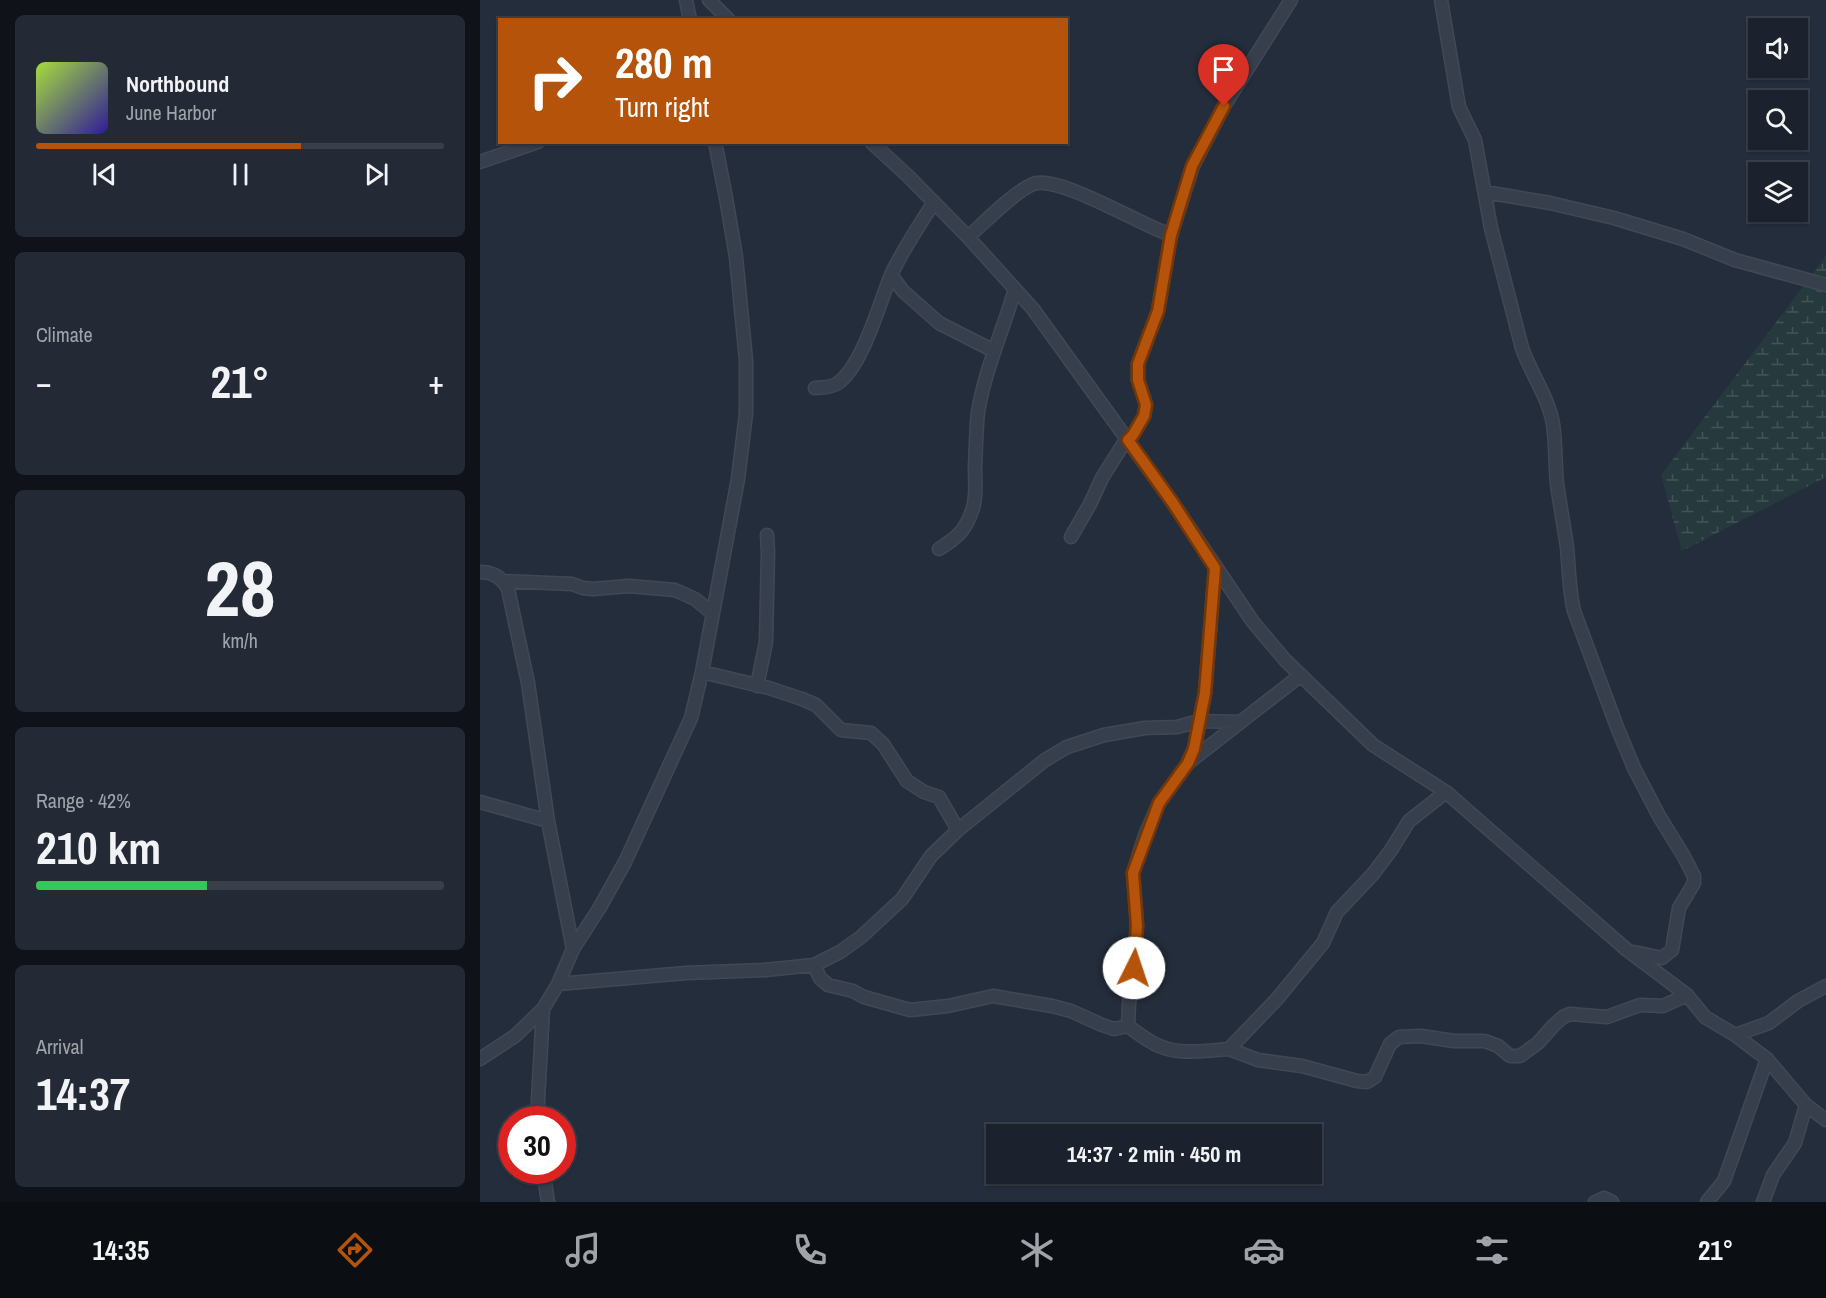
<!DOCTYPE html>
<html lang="en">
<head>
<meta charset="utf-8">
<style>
  :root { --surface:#1b222d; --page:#242a35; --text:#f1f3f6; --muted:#a0a4aa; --line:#393f49; --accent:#b45309 }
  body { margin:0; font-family:"Archivo Narrow",sans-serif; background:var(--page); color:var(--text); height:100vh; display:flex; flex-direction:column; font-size:22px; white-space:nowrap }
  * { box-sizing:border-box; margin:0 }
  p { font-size:20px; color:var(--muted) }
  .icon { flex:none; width:33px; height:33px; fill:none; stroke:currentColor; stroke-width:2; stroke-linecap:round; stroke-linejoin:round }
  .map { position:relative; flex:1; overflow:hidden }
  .panel { display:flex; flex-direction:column; gap:15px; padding:15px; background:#0f1319; width:480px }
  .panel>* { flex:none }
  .banner { position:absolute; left:18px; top:18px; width:570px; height:126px; border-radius:0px; box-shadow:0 2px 4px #0004,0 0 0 2px var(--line); background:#b45309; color:#fff; overflow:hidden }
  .tools { position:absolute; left:1268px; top:18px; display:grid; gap:12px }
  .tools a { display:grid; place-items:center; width:60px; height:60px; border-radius:0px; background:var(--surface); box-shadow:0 2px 4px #0004,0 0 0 2px var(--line); font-size:30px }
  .speed { position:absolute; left:18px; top:1106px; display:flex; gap:12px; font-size:30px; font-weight:700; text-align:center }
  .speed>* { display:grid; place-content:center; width:78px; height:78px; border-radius:50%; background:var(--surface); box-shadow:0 2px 4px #0004,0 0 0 2px var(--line); line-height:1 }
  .speed .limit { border:9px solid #d22; background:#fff; color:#111 }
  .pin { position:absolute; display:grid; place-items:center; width:51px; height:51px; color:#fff; margin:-62px -26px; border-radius:50% 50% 50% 0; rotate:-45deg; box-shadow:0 0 6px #0007 }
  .pin .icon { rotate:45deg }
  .me { position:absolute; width:66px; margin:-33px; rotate:4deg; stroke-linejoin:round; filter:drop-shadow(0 0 4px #0008) }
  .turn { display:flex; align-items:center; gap:21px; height:126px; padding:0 18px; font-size:27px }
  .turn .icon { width:78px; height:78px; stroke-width:2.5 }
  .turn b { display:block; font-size:42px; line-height:51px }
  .big { font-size:45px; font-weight:800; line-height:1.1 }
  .panel .card { flex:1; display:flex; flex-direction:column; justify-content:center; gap:9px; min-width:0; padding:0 21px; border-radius:9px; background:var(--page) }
  .panel .dial { align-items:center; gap:0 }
  .dial b { font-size:78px; line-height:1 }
  .song { display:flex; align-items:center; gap:18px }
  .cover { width:72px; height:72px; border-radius:9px; background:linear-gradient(135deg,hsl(80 70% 55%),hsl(250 70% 35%)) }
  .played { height:6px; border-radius:3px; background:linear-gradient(90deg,var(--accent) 65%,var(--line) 65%) }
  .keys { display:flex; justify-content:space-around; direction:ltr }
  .heat { display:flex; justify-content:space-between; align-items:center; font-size:33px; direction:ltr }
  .charge { height:9px; border-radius:4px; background:linear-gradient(90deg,#34c759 42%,var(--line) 0) }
  .trip { position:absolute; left:506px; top:1124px; width:336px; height:60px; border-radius:0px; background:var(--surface); box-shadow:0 2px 4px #0004,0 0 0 2px var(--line); font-weight:800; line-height:60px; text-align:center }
  .menu { display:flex; height:96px; justify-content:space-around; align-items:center; background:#0b0e12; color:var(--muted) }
  .menu .icon { width:42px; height:42px }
  .menu .active { color:var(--accent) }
  .menu b { font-size:27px; color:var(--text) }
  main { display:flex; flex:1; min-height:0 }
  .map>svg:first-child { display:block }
  .wetland { fill:url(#wetland-marsh) }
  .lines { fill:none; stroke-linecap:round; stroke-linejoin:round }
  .street-casing { stroke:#414855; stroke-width:15 }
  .street { stroke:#383f4c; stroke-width:12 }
  .route-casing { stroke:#753606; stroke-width:15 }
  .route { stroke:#b45309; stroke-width:10 }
</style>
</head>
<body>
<main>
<section class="panel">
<div class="card">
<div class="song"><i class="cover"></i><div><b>Northbound</b><p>June Harbor</p></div></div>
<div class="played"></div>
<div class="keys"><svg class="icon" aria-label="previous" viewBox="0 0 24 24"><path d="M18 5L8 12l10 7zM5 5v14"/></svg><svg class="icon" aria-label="pause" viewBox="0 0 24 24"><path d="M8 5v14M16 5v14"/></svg><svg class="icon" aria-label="next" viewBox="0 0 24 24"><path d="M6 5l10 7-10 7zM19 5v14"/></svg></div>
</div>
<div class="card"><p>Climate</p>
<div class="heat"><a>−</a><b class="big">21°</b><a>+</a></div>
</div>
<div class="card dial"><b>28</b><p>km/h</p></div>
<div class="card"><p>Range · 42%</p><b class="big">210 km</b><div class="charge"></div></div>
<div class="card"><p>Arrival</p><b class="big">14:37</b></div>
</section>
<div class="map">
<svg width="1346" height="1202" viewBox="0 0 1346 1202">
  <defs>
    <pattern id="wetland-marsh" width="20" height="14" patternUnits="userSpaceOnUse" patternTransform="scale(1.5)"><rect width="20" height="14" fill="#26393d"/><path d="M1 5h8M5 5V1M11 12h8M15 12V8" fill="none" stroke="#435458"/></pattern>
  </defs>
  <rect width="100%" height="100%" fill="#242d3c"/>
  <!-- wetland -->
  <path class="wetland" d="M 1346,256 L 1346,477 L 1202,551 L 1181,475 Z"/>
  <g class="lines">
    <!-- street casing -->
    <g class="street-casing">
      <path id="street" d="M 206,0 L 210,20
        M 229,0 L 249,20
        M 961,0 L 979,107 L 995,140 L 1011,228 L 1042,348 C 1051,374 1068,396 1073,424 C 1076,444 1075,464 1077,484 C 1080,505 1084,526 1087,547 C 1089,569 1089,590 1094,611 L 1137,727 L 1154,768 L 1179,816 L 1203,855 L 1214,876 L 1214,883 L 1199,908 L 1192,950 L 1182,958 L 1154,952
        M 391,142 L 429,177 L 488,237 L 553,309 L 693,503 L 773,622 L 805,660 L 893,745 L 966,792 L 1147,950 L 1207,995 L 1225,1017 L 1255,1035 L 1287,1059 L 1326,1105 L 1346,1120
        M 0,162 L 58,142
        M 1005,192 L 1070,203 L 1134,218 L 1203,239 L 1255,260 L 1346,285
        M 488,237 C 505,222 533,193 553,184 C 578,174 662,226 691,235
        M 411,275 L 423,291 L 459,323 L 514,351
        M 335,388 C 343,387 351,388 358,383 C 383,365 399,304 411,275 C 423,249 439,226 454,202
        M 648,440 L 653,435 L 664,416 L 666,404 L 658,380 L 658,364 L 678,311 L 691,235 L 713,166 L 744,106 L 811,0
        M 591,537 L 610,504 L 622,478 L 647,438
        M 459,549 C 478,537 486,530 493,508 C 497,494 495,481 495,467 C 496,449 496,430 498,412 C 505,370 523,330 535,289
        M 0,572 C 13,572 22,577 28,589 L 48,683 L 68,821 L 93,949
        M 23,581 L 92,584 L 103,588 L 113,589 L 149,586 L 195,590 L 215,599 L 232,613
        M 222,672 L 289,688 L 322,699 L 336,705 L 361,730 L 391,733 L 403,744 L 427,781 L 444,792 L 459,797 L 478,830
        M 277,686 L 286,642 L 288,552 L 287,535
        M 708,762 L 714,749 L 725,693 L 735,568
        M 0,802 L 68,821
        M 334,965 L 340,978 L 348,985 L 373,991 L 384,997 L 430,1010 L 468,1006 L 513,996 L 572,1006 L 591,1011 L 622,1025 L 634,1029 L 648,1026 C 656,1032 664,1038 673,1043 C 695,1056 724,1051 749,1049 L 797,999 L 843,943 L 857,912 L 893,874 L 911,850 L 929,821 L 966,792
        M 78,984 L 206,973 L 285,970 L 334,965 L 360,952 L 381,937 L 422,899 L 451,856 L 478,830 L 565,760 L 587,747 L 624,735 L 665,728 L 697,727 L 719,721 L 760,722
        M 648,1026 L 649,1004 L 657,925 L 653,873 L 665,835 L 679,803 L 708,763 L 821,675
        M 1255,1035 L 1289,1023 L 1318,1001 L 1346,986
        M 749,1049 L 778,1060 L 822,1066 L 877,1081 L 887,1082 L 895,1077 L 910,1044 L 919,1037 L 941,1036 L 974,1041 L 1005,1041 L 1018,1046 L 1030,1056 L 1040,1056 L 1058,1043 L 1073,1026 L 1083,1017 L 1090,1014 L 1127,1017 L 1160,1005 L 1183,1006 L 1207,995
        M 0,1059 L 35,1036 L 63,1009 L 78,984 L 93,949 L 120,907 L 145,862 L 211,718 L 222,672 L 258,479 L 266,414 L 266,360 L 256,257 L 246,198 L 235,142
        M 57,1119 L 63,1009
        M 63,1170 L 68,1202
        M 1115,1202 L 1124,1198 L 1132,1202
        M 1227,1202 L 1244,1181 L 1287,1059
        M 1283,1202 L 1293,1175 L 1315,1143 L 1326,1105"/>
    </g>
    <!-- street -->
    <use href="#street" class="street"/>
  </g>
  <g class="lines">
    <!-- route casing -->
    <g class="route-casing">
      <path id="route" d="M 654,968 L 657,926 L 653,873 L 679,803 L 708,763 L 714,749 L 725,693 L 735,568 L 693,503 L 648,440 L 653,435 L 664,416 L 666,405 L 658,380 L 658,364 L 678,311 L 691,235 L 712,166 L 744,106"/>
    </g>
    <!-- route -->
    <use href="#route" class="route"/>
  </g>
</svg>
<div class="tools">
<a><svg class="icon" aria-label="sound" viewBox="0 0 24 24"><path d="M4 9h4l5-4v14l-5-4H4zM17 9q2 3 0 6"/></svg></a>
<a><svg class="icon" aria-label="search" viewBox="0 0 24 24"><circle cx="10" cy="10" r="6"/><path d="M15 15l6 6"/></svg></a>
<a><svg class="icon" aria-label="layers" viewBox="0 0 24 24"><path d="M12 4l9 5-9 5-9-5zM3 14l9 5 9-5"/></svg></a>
</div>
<div class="speed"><div class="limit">30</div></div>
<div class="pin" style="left:744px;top:106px;background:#d93025"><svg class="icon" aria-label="arrive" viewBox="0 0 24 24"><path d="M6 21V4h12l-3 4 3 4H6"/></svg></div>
<svg class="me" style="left:654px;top:968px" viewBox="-20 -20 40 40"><circle r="19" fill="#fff"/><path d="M0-13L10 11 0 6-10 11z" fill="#b45309"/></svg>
<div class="trip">14:37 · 2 min · 450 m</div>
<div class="banner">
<div class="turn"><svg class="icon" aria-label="right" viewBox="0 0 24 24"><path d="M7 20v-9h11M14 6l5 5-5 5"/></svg><div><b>280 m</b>Turn right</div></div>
</div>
</div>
</main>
<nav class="menu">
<b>14:35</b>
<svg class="icon active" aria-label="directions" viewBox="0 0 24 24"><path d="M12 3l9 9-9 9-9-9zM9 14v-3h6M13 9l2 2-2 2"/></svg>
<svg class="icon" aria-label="music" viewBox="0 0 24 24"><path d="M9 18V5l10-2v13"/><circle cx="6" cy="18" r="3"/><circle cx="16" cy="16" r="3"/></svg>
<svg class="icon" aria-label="phone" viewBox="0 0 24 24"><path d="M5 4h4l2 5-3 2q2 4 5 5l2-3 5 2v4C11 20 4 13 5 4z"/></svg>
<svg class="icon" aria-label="climate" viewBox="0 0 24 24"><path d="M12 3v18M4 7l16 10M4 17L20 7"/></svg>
<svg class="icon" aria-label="car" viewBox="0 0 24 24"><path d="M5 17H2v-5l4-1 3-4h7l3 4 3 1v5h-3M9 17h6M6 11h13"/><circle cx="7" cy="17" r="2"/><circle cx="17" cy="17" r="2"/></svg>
<svg class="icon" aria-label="filters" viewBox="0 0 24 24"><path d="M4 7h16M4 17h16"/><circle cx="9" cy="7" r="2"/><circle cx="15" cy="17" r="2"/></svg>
<b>21°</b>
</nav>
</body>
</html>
